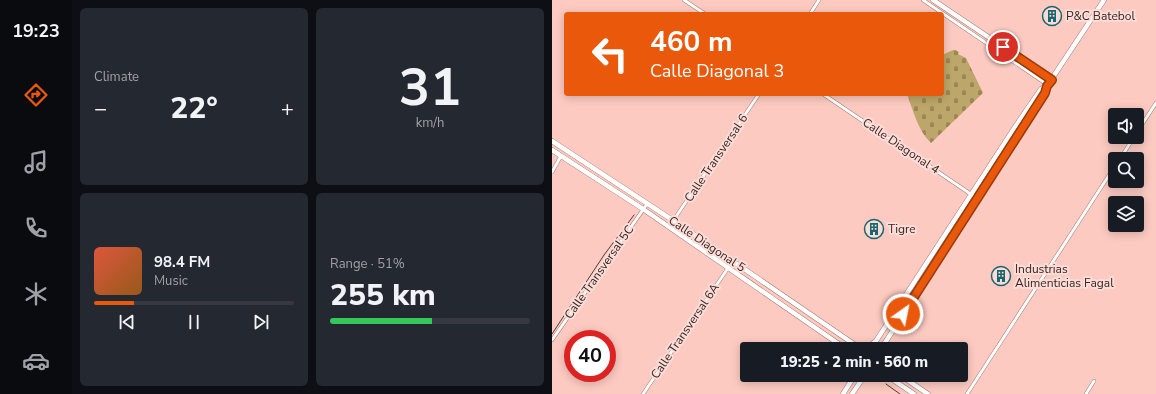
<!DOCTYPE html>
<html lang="en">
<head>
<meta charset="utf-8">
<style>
  :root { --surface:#171b24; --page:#242831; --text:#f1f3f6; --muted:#9ea1a6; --line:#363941; --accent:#ea580c }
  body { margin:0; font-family:"Nunito Sans",sans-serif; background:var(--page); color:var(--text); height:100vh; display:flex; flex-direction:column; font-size:15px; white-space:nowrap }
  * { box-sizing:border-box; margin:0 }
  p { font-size:13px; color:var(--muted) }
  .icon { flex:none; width:22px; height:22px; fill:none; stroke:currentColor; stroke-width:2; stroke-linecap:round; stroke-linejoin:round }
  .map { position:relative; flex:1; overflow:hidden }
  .panel { display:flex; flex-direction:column; gap:8px; padding:8px; background:#0d0f14; width:480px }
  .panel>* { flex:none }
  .top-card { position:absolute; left:12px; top:12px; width:380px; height:84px; border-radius:4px; box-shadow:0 2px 10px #0003; background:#ea580c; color:#fff; overflow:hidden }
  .fabs { position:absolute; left:556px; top:108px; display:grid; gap:8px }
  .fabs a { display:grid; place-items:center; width:36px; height:36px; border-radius:4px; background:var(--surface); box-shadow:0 2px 10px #0003; font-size:20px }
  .speed { position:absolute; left:12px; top:330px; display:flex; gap:8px; font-size:20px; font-weight:700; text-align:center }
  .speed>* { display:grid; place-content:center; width:52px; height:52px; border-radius:50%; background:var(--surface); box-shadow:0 2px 10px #0003; line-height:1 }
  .speed .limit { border:6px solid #d22; background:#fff; color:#111 }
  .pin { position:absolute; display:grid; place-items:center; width:34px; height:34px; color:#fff; margin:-17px; border:2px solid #fff; border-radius:50%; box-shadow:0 1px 4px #0007 }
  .me { position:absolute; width:44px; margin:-22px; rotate:33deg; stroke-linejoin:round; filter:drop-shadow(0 0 3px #0008) }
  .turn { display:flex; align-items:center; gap:14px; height:84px; padding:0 20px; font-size:18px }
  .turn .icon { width:52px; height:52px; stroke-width:2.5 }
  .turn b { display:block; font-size:28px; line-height:34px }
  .big { font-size:30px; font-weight:800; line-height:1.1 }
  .panel .widget { flex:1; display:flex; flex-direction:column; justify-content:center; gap:6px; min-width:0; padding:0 14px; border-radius:6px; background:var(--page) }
  .panel .dial { align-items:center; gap:0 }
  .dial b { font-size:52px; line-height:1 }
  .song { display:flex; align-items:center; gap:12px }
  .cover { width:48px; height:48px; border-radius:6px; background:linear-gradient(135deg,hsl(10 70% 55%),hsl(30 70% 35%)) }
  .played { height:4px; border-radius:2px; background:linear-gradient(90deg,var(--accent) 20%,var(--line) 20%) }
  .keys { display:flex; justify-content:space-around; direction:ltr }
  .heat { display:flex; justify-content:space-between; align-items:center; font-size:22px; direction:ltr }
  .charge { height:6px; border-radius:3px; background:linear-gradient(90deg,#34c759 51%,var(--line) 0) }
  .panel .tiles { flex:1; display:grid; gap:8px; grid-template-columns:repeat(2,1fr) }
  .trip { position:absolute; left:188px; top:342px; width:228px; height:40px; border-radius:4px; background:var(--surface); box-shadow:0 2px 10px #0003; font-weight:800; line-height:40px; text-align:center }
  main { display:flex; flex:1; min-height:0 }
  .tab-bar { display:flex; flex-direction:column; width:72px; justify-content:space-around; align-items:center; background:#090b0e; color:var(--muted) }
  .tab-bar .icon { width:28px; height:28px }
  .tab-bar .current { color:var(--accent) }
  .tab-bar b { font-size:18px; color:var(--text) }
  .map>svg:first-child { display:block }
  .cemetery { fill:url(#cemetery-stones) }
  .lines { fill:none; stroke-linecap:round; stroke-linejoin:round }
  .street-casing { stroke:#a87b73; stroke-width:4 }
  .secondary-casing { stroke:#a87b73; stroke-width:5.5 }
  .street { stroke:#fff; stroke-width:3 }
  .secondary { stroke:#fff; stroke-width:4.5 }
  .rail { stroke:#543d39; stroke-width:1 }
  .route-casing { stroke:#983908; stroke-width:10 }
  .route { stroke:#ea580c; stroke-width:7 }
  .labels { text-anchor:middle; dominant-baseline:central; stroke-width:4; stroke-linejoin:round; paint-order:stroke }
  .poi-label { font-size:12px; fill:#392623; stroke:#fbdcd7; text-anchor:start }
  .street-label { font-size:12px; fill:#392623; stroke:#fbdcd7 }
</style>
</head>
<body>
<main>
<nav class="tab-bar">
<b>19:23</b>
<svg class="icon current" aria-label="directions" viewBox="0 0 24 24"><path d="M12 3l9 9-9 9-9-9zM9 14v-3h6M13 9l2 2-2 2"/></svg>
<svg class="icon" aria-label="music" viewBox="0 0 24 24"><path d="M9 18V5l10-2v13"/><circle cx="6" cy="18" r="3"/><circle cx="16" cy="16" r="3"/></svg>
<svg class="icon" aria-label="phone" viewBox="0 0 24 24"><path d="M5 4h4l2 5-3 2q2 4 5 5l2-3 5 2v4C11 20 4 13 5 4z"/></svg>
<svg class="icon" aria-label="climate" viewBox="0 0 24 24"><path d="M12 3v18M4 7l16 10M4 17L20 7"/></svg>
<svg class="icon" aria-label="car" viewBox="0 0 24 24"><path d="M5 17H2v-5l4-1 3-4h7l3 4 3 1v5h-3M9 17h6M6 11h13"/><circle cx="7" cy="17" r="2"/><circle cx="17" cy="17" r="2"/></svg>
</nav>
<section class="panel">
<div class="tiles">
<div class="widget"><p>Climate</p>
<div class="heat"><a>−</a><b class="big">22°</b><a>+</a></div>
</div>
<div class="widget dial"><b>31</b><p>km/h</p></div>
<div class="widget">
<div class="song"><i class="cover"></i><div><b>98.4 FM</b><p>Music</p></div></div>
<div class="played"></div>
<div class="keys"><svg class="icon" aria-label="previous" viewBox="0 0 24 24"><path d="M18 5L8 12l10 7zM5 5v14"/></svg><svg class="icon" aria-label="pause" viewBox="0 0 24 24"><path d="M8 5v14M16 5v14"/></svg><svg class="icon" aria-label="next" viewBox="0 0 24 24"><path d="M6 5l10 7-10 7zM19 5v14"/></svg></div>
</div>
<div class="widget"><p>Range · 51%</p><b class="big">255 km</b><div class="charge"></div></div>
</div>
</section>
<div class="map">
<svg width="604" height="394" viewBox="0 0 604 394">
  <defs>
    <pattern id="cemetery-stones" width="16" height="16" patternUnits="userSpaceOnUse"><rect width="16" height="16" fill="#bda669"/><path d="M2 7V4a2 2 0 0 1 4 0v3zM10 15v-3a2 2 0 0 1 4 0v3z" fill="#9b8756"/></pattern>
  </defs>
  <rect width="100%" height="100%" fill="#fccac1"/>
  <!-- cemetery -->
  <path class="cemetery" d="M 401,50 L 403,50 L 407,52 L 406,54 L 414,58 L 431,93 L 379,143 C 366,131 361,110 355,94 L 390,94 L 390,55 Z"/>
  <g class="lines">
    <!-- street casing -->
    <g class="street-casing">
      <path id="street" d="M 132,0 L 153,14
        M 371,0 L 496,85
        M 258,14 L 267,0
        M 271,94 L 426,199
        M 585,132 L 604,103
        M 568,159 L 582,137
        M 0,172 L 9,156
        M 121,221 L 207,94
        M 0,340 L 95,204
        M 91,394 L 176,268
        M 415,394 L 563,166
        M 534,394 L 542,381"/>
    </g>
    <!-- secondary casing -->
    <g class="secondary-casing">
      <path id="secondary" d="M 381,0 L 500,80
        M 0,141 L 131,227 L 309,349
        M 0,150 L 91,209 L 294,349
        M 316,347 L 324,341 L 463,127 L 489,89 L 495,86
        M 312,349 L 316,347 L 323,349
        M 329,349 L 493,93 L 495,86 L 552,0
        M 334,375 L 362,394
        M 348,375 L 376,394
        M 291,394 L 303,375
        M 300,394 L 313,375"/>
    </g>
    <!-- street -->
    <use href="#street" class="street"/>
    <!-- secondary -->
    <use href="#secondary" class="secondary"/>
    <!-- rail -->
    <path class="rail" d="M 0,334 L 52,255 L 82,215
      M 334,384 L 348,394"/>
  </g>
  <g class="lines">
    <!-- route casing -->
    <g class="route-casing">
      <path id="route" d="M 351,314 L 493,93 L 495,86 L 500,80 L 451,47"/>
    </g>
    <!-- route -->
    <use href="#route" class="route"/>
  </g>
  <!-- icons -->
  <defs>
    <g id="building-ring" transform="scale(1)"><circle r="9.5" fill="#fbdcd7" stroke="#1a6570" stroke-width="1.5"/><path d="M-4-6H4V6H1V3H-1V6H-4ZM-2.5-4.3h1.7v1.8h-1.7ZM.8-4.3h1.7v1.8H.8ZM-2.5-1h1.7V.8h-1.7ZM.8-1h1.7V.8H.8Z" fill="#1a6570"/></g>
  </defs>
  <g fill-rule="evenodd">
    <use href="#building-ring" x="500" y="16"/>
    <use href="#building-ring" x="322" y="229"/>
    <use href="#building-ring" x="449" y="276"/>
  </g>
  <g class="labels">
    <!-- poi labels -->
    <g class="poi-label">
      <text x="514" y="16">P&amp;C Batebol</text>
      <text x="336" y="229">Tigre</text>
      <text x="463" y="269">Industrias<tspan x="463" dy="14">Alimenticias Fagal</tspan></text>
    </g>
    <!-- street labels -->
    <g class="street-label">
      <text transform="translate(349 146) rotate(34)">Calle Diagonal 4</text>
      <text transform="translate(164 158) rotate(-56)">Calle Transversal 6</text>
      <text transform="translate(155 244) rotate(34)">Calle Diagonal 5</text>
      <text transform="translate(47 272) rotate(-55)">Calle Transversal 5C</text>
      <text transform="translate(133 331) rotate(-56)">Calle Transversal 6A</text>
    </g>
  </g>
</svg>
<div class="fabs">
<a><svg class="icon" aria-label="sound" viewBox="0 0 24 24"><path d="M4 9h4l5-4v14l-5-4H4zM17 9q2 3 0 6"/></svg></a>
<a><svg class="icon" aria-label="search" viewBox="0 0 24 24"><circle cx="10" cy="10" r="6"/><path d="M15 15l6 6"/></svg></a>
<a><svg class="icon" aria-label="layers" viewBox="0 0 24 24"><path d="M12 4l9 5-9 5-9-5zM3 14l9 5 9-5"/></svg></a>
</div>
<div class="speed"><div class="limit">40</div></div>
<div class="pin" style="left:451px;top:47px;background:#d93025"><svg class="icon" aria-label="arrive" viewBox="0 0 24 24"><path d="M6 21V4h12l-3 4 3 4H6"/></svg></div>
<svg class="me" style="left:351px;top:314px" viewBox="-20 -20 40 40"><circle r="17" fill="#ea580c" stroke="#fff" stroke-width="3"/><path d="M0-11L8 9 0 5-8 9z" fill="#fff"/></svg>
<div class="trip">19:25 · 2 min · 560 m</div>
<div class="top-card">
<div class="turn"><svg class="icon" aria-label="left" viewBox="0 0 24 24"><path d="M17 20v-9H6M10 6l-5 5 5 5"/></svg><div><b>460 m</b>Calle Diagonal 3</div></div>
</div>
</div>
</main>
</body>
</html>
